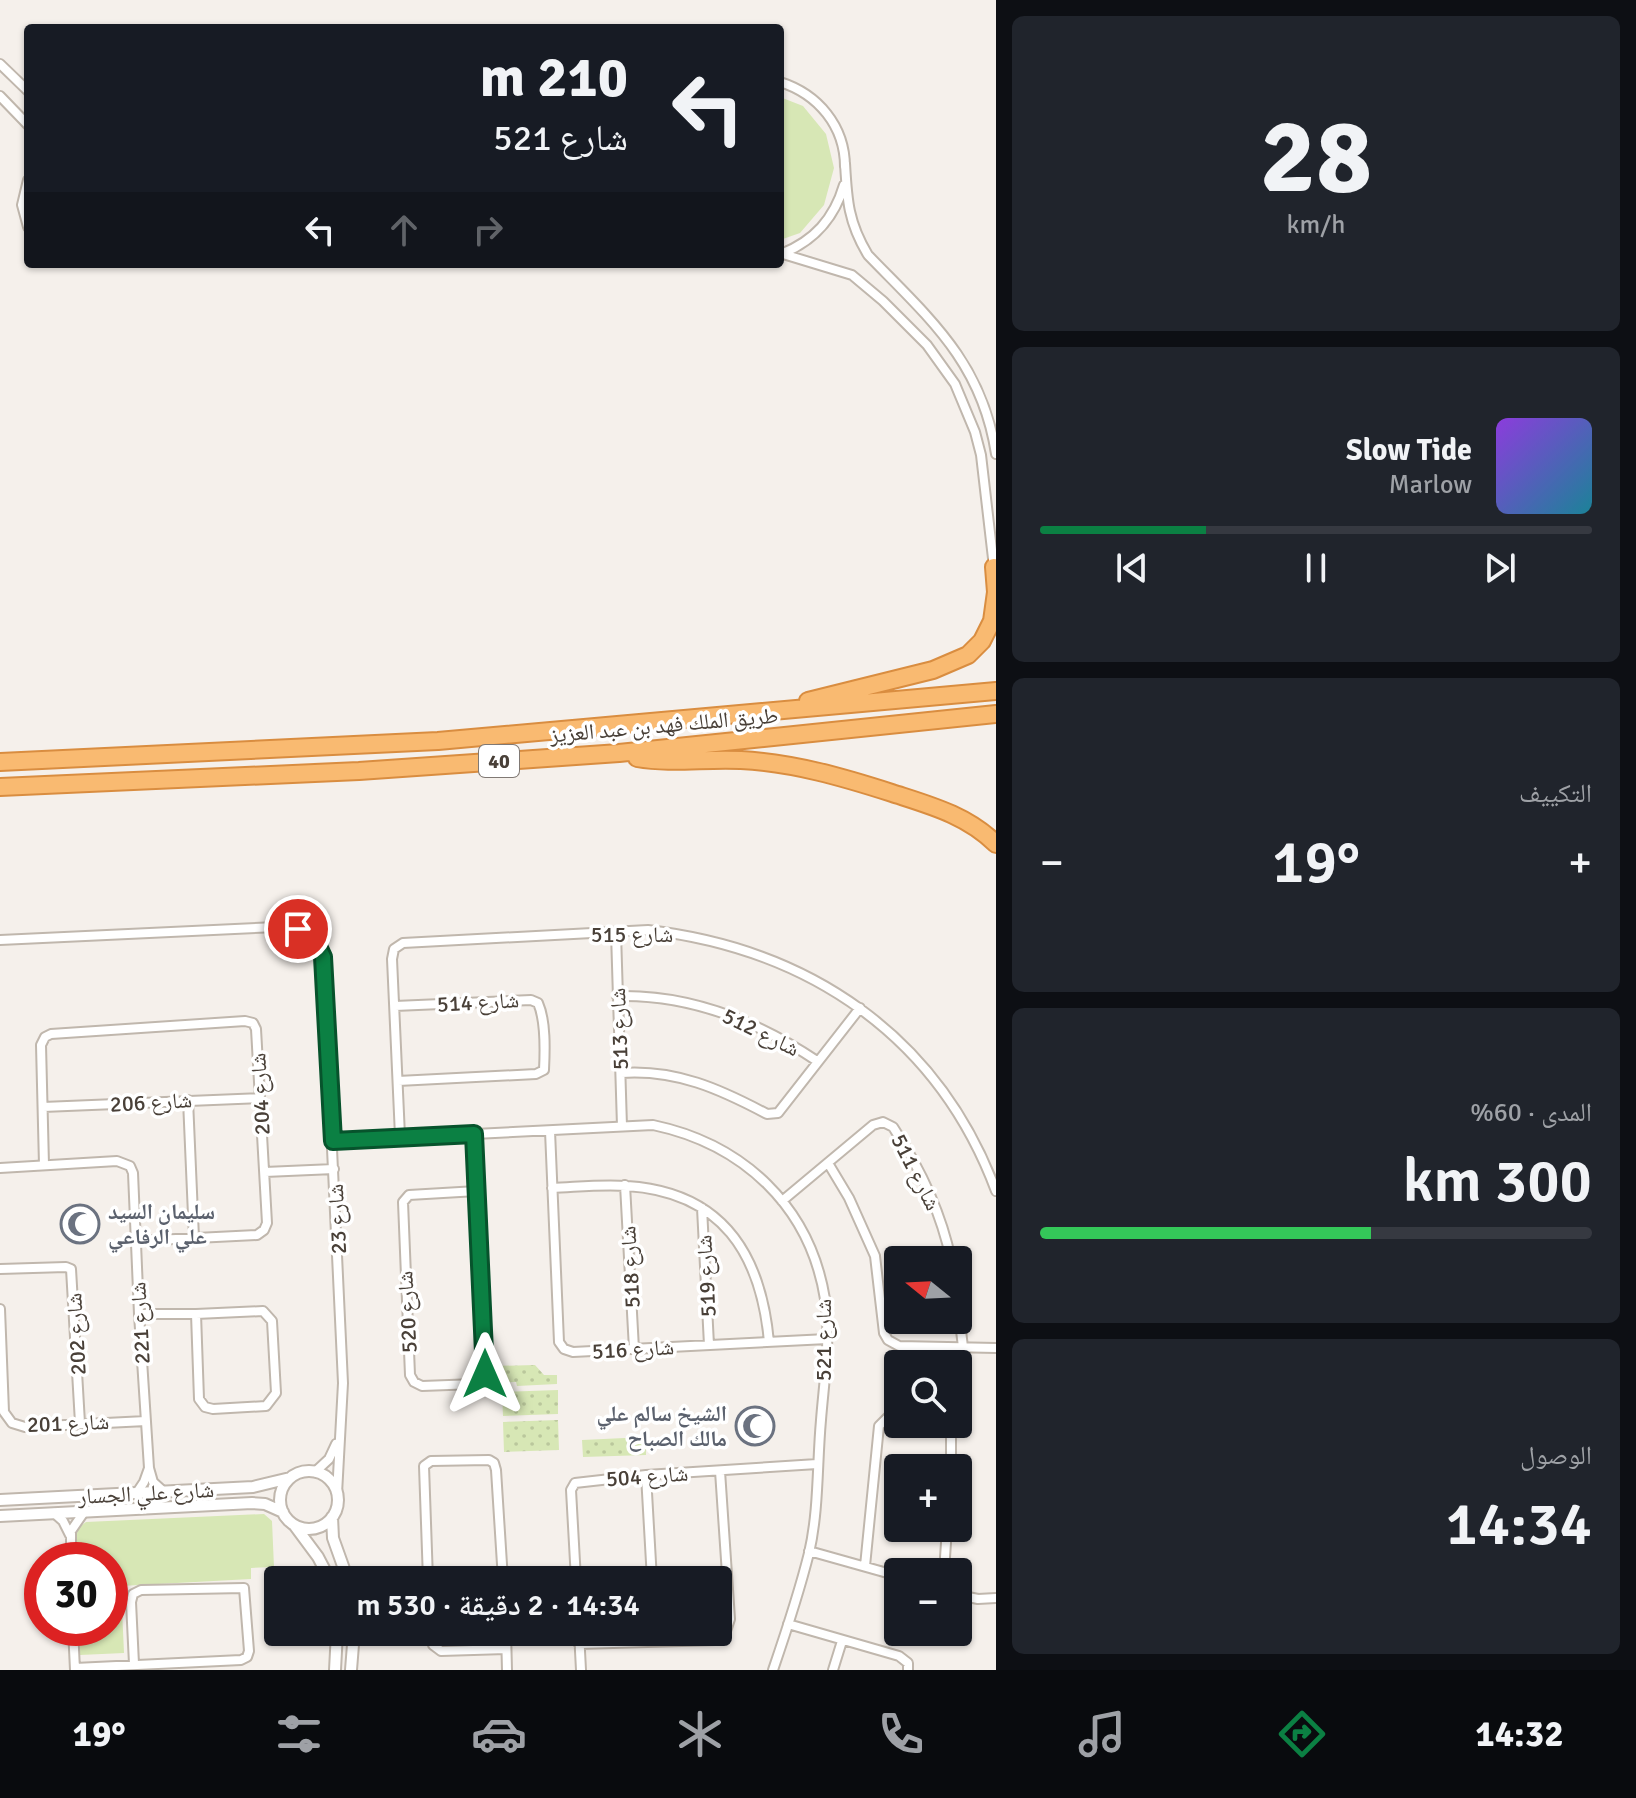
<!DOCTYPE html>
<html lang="ar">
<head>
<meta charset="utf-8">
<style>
  :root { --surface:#171b24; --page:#20242c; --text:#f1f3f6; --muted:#9ea1a6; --line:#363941; --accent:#0b8043 }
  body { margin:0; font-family:Signika,"Noto Naskh Arabic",sans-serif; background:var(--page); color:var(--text); direction:rtl; height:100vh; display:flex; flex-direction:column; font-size:30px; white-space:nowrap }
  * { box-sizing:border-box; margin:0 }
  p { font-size:26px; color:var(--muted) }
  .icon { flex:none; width:44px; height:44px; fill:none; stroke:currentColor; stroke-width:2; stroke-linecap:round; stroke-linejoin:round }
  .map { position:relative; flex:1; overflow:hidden; direction:ltr }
  .panel { display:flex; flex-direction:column; gap:16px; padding:16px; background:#0d0f14; width:640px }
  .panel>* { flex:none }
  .guide { position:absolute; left:24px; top:24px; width:760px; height:244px; border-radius:8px; box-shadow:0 2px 6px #0004; direction:rtl; background:#171b24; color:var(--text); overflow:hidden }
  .needle { width:52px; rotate:288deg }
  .fabs { position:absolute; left:884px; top:1246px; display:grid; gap:16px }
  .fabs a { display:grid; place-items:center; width:88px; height:88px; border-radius:8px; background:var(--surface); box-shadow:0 2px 6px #0004; font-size:40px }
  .speed { position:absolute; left:24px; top:1542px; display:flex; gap:16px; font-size:40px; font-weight:700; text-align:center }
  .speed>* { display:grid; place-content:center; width:104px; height:104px; border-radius:50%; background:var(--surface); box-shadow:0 2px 6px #0004; line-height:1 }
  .speed .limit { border:12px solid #d22; background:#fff; color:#111 }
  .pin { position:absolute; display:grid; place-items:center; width:68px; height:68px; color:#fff; margin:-34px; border:4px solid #fff; border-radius:50%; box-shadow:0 2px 8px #0007 }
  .me { position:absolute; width:88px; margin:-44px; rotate:0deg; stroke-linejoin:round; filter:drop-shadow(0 0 6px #0008) }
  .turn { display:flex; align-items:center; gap:28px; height:168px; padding:0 24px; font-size:36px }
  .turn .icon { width:104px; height:104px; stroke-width:2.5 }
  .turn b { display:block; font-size:56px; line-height:68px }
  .lanes { display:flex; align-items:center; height:76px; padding:0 24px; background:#0003; justify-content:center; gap:40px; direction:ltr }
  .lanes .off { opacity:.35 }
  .big { font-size:60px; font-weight:600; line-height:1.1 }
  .panel .card { flex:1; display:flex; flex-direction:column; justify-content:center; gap:12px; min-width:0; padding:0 28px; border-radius:12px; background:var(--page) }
  .panel .dial { align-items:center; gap:0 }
  .dial b { font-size:104px; line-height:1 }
  .song { display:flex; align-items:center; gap:24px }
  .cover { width:96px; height:96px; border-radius:12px; background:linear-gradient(135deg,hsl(270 70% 55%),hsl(190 70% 35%)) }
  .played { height:8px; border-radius:4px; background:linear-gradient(90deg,var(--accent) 30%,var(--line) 30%) }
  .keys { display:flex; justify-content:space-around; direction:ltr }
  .heat { display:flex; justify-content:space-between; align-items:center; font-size:44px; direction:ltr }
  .charge { height:12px; border-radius:6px; background:linear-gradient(90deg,#34c759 60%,var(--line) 0) }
  .trip { position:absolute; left:264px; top:1566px; width:468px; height:80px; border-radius:8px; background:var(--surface); box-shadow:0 2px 6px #0004; font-weight:600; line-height:80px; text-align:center; direction:rtl }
  .dock { display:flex; height:128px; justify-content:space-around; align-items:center; background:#090b0e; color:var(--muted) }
  .dock .icon { width:56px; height:56px }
  .dock .active { color:var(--accent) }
  .dock b { font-size:36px; color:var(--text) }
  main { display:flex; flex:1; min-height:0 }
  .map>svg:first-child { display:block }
  .grass { fill:#d7e7b5 }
  .garden { fill:url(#garden-dots) }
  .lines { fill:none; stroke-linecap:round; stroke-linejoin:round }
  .minor-casing { stroke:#c0b7ad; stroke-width:12 }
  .tertiary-casing { stroke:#c0b7ad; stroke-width:14 }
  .motorway-casing { stroke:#d98d40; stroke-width:20 }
  .minor { stroke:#fff; stroke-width:8 }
  .tertiary { stroke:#fff; stroke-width:10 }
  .motorway { stroke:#f9ba71; stroke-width:16 }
  .route-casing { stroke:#07532c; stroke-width:20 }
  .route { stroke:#0b8043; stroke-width:14 }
  .labels { text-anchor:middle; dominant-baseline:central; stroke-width:7; stroke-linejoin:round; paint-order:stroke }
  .shield { fill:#fff; stroke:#807974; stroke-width:2 }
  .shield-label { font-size:20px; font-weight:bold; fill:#494038 }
  .street-label { font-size:22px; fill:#494038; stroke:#fff }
  .worship-label { font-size:22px; font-weight:bold; fill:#5b616d; stroke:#fff; text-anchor:start }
</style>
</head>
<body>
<main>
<section class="panel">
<div class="card dial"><b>28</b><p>km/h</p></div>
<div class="card">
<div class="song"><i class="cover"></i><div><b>Slow Tide</b><p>Marlow</p></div></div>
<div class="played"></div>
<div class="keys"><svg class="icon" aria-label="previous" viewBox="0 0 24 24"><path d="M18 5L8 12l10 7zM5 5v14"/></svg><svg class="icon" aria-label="pause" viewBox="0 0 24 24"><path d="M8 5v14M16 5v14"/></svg><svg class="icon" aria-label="next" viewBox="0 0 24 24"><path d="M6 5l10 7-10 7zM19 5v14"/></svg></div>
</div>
<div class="card"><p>التكييف</p>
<div class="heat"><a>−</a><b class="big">19°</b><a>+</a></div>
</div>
<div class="card"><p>المدى · 60%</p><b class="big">300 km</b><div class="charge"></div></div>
<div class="card"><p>الوصول</p><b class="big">14:34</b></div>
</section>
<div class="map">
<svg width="996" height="1670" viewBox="0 0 996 1670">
  <defs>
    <pattern id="garden-dots" width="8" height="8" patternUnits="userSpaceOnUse" patternTransform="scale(2)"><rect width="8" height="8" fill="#d7e7b5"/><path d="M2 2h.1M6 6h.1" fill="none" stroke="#bac79c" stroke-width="1.8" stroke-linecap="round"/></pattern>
  </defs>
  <rect width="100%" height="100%" fill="#f5f0eb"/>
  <!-- grass -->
  <path class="grass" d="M 780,97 L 803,106 L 826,134 L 834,168 L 824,205 L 800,233 L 780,240 Z
    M 264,1514 L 272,1521 L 274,1567 L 251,1568 L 251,1579 L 121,1586 L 124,1653 L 80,1655 L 79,1628 L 110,1628 L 110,1560 L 77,1560 C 76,1545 72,1531 86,1522 Z"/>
  <!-- garden -->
  <path class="garden" d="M 535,1365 L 544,1375 L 557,1375 L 557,1384 L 517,1386 L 516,1382 L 493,1383 L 492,1366 Z
    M 558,1390 L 558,1414 L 503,1416 L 502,1392 Z
    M 558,1420 L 559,1450 L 504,1452 L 503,1422 Z
    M 646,1437 L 646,1455 L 583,1457 L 582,1440 Z"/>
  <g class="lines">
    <!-- minor casing -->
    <g class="minor-casing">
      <path id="minor" d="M 0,64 L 28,91
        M 780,82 C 818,94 845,126 845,167
        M 0,96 L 28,125
        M 845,163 C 847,199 848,222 868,255 C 929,318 982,362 996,454
        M 28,180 L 22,205 L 28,227
        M 781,254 C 814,241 834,219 844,185
        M 783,254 L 852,275 L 883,301 L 927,345 L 955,384 L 975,432 L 981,455 L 994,567
        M 616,933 L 622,1126
        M 0,940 L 276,927 C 300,928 314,934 323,957 L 343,1383 L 337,1494
        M 617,996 C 691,994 757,1021 817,1061
        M 395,1006 L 531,1000 L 538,1003 C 546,1021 545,1050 544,1070 L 536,1074 L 398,1081
        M 621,1073 C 676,1069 720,1089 767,1114 L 778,1113 L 860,1008
        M 188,1100 L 194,1238
        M 43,1107 L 260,1098
        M 550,1131 L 559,1342 L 564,1349 L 573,1352 L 827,1339
        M 474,1134 L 477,1191 L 409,1195 L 403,1202 L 410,1375 L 414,1382 L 422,1386 L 476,1384 L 485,1374 L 477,1191
        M 400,1136 L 392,959 L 394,949 L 403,943 L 648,930 C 810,949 938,1036 996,1191
        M 333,1141 L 653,1125 C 743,1144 810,1206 825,1299 C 831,1338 824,1381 821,1420 C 817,1464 819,1510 809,1553 C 799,1593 786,1632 773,1670
        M 828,1163 L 849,1198 L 875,1256 L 884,1333 L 888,1340 L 899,1346 L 996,1348
        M 44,1165 L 41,1045 L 45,1037 L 51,1034 L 245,1021 L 253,1023 L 256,1029 L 267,1223 L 264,1230 L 257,1235 L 136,1241
        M 0,1168 L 117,1161 L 130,1166 L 133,1173 L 139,1314 L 149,1468 L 153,1482 L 163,1491
        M 265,1172 L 334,1169
        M 625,1185 L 634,1349
        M 552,1188 C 577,1187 602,1184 627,1186 C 722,1192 761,1254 769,1342
        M 782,1201 L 873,1125 L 883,1122 L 893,1127 C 920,1168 941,1211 951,1260
        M 702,1208 L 709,1345
        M 0,1269 L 66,1267 L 71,1269 L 80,1423
        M 958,1306 L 963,1347
        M 0,1309 L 4,1412 L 12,1423 L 25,1427 L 146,1421
        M 139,1314 L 196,1314 L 199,1399 L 205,1407 L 213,1409 L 266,1406 L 276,1393 L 272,1321 L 263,1311 L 196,1314
        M 951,1468 L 951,1424
        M 315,1472 L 329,1459 L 336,1444
        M 646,1475 L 652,1580
        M 136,1494 L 144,1482 L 149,1468
        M 54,1513 L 63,1521 L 70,1535
        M 809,1551 L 898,1576
        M 71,1560 L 71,1531 L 84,1512
        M 865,1566 L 879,1426 L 888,1417 L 898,1417
        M 944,1572 L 947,1528
        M 428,1580 L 424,1466 L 431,1461 L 489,1460 L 494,1463 L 496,1470 L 503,1580
        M 576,1580 L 571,1490 L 575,1483 L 646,1475 L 817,1464
        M 958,1595 L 978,1599 L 996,1598
        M 788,1624 L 899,1656 L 908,1663 L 908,1670
        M 73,1628 L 75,1670
        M 431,1632 L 433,1645 L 441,1651 L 506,1649
        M 506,1632 L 507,1670
        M 579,1632 L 581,1670
        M 579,1644 L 716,1640 L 726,1631 L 730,1619 L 720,1471
        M 75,1668 L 241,1660 L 247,1657 L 249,1651 L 244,1588 L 141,1590 L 133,1594 L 131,1602 L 134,1664
        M 833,1670 L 842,1641"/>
    </g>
    <!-- tertiary casing -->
    <g class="tertiary-casing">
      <path id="tertiary" d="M280 1500a29 29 0 1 1 58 0a29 29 0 1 1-58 0Z
        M 0,1500 L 253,1487 L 290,1478
        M 0,1516 L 252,1503 L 265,1504 L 283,1512
        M 332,1517 L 333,1538 L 348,1580
        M 295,1526 L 318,1557 L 330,1580
        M 335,1670 L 337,1632
        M 351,1670 L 354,1632"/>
    </g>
    <!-- motorway casing -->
    <g class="motorway-casing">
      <path id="motorway" d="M 808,701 L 933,670 L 968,655 L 982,641 L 992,621 L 996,592 L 994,567
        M 637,758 C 672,764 706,758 741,760 C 794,763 842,777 892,793 C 929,805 967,815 996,844
        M 0,762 L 438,741 L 996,691
        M 0,787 L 359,771 L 619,753 L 996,714"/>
    </g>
    <!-- minor -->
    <use href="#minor" class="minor"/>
    <!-- tertiary -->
    <use href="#tertiary" class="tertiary"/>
    <!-- motorway -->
    <use href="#motorway" class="motorway"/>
  </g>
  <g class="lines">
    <!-- route casing -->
    <g class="route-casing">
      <path id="route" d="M 298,929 L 315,940 L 323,957 L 333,1141 L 474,1134 L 485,1374"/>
    </g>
    <!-- route -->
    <use href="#route" class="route"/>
  </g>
  <!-- icons -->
  <defs>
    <g id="mosque-ring" transform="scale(2)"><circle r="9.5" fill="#fff" stroke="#6b7280" stroke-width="1.5"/><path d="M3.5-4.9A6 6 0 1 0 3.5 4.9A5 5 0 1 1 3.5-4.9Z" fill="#6b7280"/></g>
  </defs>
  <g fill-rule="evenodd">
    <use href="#mosque-ring" x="80" y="1224"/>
    <use href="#mosque-ring" x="755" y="1426"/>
  </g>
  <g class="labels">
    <!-- shield labels -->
    <rect class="shield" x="479" y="745" width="40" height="32" rx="6"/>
    <g class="shield-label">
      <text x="499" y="761">40</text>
    </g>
    <!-- street labels -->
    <g class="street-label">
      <text transform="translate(664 725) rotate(-5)">طريق الملك فهد بن عبد العزيز</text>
      <text x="632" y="934">شارع 515</text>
      <text transform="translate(478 1002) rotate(-3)">شارع 514</text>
      <text transform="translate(619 1029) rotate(-92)">شارع 513</text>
      <text transform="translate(761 1032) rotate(26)">شارع 512</text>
      <text transform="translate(260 1094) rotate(-93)">شارع 204</text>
      <text transform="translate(151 1102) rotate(-3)">شارع 206</text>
      <text transform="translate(916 1172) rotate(63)">شارع 511</text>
      <text transform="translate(337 1219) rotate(-93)">شارع 23</text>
      <text transform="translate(630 1267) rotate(-93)">شارع 518</text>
      <text transform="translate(706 1276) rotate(-93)">شارع 519</text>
      <text transform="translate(407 1312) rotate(-93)">شارع 520</text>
      <text transform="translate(140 1323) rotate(-93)">شارع 221</text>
      <text transform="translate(76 1334) rotate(-93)">شارع 202</text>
      <text transform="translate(823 1340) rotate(-90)">شارع 521</text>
      <text transform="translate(633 1349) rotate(-3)">شارع 516</text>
      <text transform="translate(68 1423) rotate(-2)">شارع 201</text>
      <text transform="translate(647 1476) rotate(-4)">شارع 504</text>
      <text transform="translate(146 1493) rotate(-3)">شارع علي الجسار</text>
    </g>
    <!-- worship labels -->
    <g class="worship-label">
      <text x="108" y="1211">سليمان السيد<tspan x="108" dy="25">علي الرفاعي</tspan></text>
      <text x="727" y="1413" text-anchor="end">الشيخ سالم علي<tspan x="727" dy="25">مالك الصباح</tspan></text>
    </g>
  </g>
</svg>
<div class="fabs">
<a><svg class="needle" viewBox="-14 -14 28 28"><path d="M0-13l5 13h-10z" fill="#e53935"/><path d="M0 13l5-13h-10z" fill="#9ea1a6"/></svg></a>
<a><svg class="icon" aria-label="search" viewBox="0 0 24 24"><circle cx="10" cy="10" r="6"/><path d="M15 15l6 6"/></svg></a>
<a>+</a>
<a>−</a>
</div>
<div class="speed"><div class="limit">30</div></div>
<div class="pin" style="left:298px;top:929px;background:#d93025"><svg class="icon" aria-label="arrive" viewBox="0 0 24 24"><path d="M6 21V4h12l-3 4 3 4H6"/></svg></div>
<svg class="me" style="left:485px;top:1374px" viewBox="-20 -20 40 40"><path d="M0-17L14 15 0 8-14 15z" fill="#0b8043" stroke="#fff" stroke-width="4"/></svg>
<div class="trip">14:34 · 2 دقيقة · 530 m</div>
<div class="guide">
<div class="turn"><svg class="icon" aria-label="left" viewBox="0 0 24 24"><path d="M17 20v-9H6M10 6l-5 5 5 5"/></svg><div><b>210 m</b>شارع 521</div></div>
<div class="lanes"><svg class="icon" aria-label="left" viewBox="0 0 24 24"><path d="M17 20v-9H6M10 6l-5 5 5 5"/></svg><svg class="icon off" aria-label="ahead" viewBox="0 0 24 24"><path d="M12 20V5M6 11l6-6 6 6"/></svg><svg class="icon off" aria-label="right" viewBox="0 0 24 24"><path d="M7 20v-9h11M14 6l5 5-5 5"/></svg></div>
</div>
</div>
</main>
<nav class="dock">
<b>14:32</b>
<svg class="icon active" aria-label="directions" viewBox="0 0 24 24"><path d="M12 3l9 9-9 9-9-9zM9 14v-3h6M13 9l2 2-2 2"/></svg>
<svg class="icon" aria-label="music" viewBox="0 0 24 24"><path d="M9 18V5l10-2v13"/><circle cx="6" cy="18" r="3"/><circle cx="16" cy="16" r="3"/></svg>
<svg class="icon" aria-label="phone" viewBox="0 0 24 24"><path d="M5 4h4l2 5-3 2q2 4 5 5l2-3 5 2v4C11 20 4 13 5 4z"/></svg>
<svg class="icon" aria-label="climate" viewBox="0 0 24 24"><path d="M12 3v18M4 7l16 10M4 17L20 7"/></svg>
<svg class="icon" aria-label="car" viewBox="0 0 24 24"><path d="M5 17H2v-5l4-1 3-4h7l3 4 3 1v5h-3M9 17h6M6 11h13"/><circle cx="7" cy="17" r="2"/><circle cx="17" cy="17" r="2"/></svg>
<svg class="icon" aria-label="filters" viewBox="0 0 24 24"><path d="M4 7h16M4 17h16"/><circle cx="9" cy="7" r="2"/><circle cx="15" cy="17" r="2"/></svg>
<b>19°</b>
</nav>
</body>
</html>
